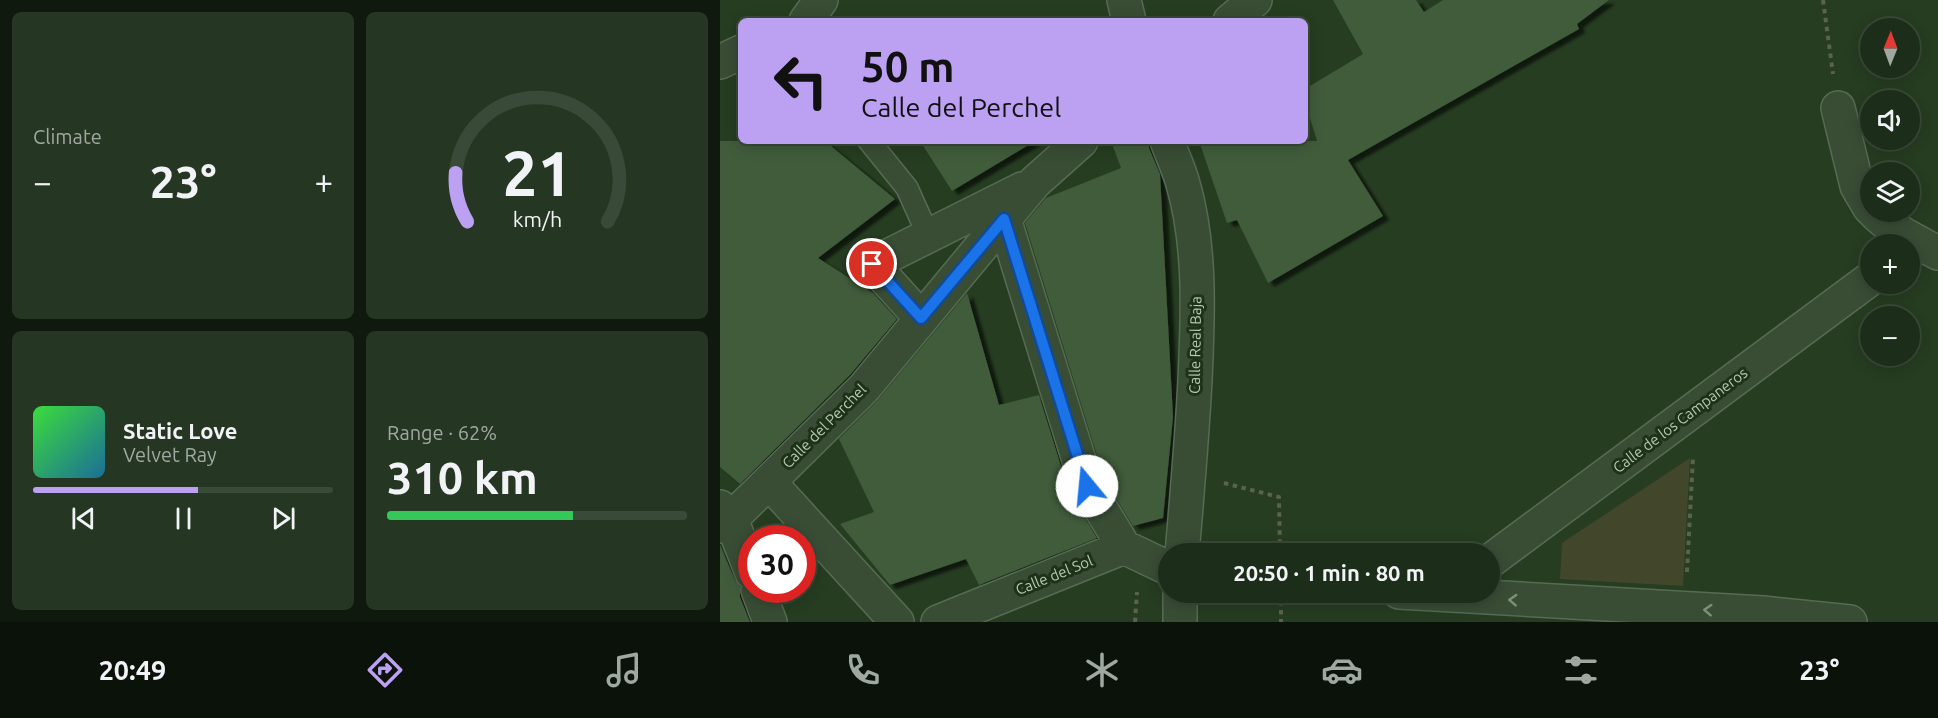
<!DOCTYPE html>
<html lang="en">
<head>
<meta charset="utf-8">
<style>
  :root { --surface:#1c2e19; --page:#253622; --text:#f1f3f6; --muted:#a0a8a2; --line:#3a4a38; --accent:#bca0f2 }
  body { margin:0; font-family:Ubuntu,sans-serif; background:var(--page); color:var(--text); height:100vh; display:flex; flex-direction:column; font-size:22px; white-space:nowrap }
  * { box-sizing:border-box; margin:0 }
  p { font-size:20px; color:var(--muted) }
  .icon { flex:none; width:33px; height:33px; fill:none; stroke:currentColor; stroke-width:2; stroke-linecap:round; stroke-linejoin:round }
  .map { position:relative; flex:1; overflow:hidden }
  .drawer { display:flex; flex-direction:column; gap:12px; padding:12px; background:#0f190e; width:720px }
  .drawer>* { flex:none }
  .banner { position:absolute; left:18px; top:18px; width:570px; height:126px; border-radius:9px; box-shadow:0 3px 15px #0003,0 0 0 2px var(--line); background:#bca0f2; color:#111; overflow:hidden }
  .needle { width:39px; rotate:1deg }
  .controls { position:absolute; left:1140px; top:18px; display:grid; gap:12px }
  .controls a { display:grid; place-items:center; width:60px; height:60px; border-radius:50%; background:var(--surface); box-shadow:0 3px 15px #0003,0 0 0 2px var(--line); font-size:30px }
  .speed { position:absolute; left:18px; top:525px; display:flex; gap:12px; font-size:30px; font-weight:700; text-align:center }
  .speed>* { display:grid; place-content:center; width:78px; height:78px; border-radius:50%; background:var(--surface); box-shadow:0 3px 15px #0003,0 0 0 2px var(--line); line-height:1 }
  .speed .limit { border:9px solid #d22; background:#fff; color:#111 }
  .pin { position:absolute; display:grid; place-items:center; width:51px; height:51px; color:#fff; margin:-26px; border:3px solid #fff; border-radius:50%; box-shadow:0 2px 6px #0007 }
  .me { position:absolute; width:66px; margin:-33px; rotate:343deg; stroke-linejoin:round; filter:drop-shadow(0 0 4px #0008) }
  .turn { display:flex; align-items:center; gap:21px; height:126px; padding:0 24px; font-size:27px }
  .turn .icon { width:78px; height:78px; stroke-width:2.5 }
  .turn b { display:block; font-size:42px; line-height:51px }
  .big { font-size:45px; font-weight:600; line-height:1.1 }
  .drawer .widget { flex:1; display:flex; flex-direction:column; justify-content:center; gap:9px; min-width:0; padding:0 21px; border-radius:9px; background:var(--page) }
  .drawer .dial { align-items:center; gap:0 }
  .dial svg { height:156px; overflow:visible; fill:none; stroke:var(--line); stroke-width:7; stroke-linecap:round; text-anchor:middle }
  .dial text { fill:var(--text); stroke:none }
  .song { display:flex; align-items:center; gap:18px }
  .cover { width:72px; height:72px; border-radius:9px; background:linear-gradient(135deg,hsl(120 70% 55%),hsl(200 70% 35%)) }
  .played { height:6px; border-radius:3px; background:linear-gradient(90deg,var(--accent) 55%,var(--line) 55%) }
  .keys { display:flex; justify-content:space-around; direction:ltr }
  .heat { display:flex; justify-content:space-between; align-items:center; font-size:33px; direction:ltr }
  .charge { height:9px; border-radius:4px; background:linear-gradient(90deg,#34c759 62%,var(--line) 0) }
  .drawer .tiles { flex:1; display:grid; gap:12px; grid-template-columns:repeat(2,1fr) }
  .trip { position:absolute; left:438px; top:543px; width:342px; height:60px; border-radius:30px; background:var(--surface); box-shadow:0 3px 15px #0003,0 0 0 2px var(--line); font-weight:600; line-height:60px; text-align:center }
  .dock { display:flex; height:96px; justify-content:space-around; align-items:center; background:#0b120a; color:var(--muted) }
  .dock .icon { width:42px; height:42px }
  .dock .active { color:var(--accent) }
  .dock b { font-size:27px; color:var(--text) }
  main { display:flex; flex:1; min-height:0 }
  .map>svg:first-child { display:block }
  .green { fill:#42472c }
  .building { fill:#3f5b3a; filter:url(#shadow) }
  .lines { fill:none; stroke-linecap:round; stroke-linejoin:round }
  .lane-casing { stroke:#566b53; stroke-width:24 }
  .street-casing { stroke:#566b53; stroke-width:36 }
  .path { stroke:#59644a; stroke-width:4; stroke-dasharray:4.5 4.5; stroke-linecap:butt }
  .lane { stroke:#394d35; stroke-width:21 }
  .street { stroke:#394d35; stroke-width:33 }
  .oneway { stroke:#7c9179 }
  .route-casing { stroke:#114b97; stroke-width:15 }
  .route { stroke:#1a73e8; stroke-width:10 }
  .labels { text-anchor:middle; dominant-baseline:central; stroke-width:6; stroke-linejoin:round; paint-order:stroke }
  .street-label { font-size:15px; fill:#b3c9b0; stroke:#1e321a }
</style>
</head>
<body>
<main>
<section class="drawer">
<div class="tiles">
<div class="widget"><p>Climate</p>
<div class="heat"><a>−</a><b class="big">23°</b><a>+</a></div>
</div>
<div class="widget dial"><svg viewBox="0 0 100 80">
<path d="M14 69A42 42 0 1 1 86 69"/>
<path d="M14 69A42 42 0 0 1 8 44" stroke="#bca0f2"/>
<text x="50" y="56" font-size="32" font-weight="700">21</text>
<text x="50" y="72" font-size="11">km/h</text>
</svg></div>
<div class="widget">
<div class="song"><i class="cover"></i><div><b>Static Love</b><p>Velvet Ray</p></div></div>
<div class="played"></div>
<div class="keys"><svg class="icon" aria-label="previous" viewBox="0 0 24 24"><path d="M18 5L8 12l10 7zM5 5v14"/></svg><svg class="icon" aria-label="pause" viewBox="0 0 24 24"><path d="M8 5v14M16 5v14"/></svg><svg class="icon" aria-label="next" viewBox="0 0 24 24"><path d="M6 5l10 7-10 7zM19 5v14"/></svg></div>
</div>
<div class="widget"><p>Range · 62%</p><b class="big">310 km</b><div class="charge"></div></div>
</div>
</section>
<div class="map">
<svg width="1218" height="622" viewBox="0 0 1218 622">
  <defs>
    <filter id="shadow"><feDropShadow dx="6" dy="4" stdDeviation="1.5" flood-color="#0009"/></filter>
  </defs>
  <rect width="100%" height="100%" fill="#263d21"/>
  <!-- green -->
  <path class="green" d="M 970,458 L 963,586 L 840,579 L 842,543 Z"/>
  <!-- building -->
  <path class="building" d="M 613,0 L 696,0 L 704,12 L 723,0 L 889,0 L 857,24 L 859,29 L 628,160 L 663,216 L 548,283 L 517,220 L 507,223 L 479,141 L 597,141 L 585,102 L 585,89 L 643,54 Z
    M 0,141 L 105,141 L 175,199 L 98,258 L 153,293 L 177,319 L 130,375 L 20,484 L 0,467 Z
    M 200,141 L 315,141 L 232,191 Z
    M 391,141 L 429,141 L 429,148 L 440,174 L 453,417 L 443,518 L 413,526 L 384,478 L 305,223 L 326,198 L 401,168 Z
    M 247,293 L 279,405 L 319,395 L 349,492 L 377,538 L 259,585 L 246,559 L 170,585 L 120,524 L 154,512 L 119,439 L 158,400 Z
    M 0,545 L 15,580 L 20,587 L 20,597 L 30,622 L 0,622 Z"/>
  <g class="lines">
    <!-- lane casing -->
    <g class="lane-casing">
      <path id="lane" d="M 149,141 L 187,188 L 208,235"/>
    </g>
    <!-- street casing -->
    <g class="street-casing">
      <path id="street" d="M 404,0 L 409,21
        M 86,21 L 101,0
        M 510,21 L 535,0
        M 0,62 L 21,52
        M 1118,108 L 1137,186 L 1150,208
        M 447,141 C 452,155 459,169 463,184 C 481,245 478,317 475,380 C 472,438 467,496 462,554
        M 1154,212 C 1171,230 1196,241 1218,253
        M 284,219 L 367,486 L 404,547
        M 201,318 L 152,264 L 302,189
        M 49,482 L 177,622
        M 0,507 L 11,519 L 32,573
        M 0,526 L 11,519 L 144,388 L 315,182 L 361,141
        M 770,561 L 1150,279
        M 38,590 L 50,622
        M 679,592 L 1043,613 L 1130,622
        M 218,622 L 404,547 L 448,568
        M 460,622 L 460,592"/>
    </g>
    <!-- path -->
    <path class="path" d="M 1103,0 L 1113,74
      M 504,483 L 559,497 L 560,554
      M 967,572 L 973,457
      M 561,592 L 561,622
      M 415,622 L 417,592"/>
    <!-- lane -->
    <use href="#lane" class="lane"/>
    <!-- street -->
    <use href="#street" class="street"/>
  </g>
  <!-- one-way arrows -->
  <defs><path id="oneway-chevron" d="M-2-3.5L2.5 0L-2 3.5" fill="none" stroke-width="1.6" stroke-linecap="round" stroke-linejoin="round" transform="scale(1.5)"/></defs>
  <g class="oneway">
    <use href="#oneway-chevron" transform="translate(793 600) rotate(-177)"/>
    <use href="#oneway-chevron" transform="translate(988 610) rotate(-177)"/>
  </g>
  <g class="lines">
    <!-- route casing -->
    <g class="route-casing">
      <path id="route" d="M 152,264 L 201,318 L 284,219 L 367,486"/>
    </g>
    <!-- route -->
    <use href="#route" class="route"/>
  </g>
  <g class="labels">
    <!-- street labels -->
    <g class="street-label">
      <text transform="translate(475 345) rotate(-89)">Calle Real Baja</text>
      <text transform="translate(960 420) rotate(-37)">Calle de los Campaneros</text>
      <text transform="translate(104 426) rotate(-45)">Calle del Perchel</text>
      <text transform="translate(334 575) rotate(-22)">Calle del Sol</text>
    </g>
  </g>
</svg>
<div class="controls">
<a><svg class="needle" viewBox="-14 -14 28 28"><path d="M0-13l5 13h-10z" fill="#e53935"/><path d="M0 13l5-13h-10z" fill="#a0a8a2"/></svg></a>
<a><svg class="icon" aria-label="sound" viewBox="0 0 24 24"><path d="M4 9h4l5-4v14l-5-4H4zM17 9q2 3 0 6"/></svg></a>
<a><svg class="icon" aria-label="layers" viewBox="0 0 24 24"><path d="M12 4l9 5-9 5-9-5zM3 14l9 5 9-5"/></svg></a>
<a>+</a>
<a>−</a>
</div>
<div class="speed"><div class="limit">30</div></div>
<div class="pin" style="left:152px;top:264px;background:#d93025"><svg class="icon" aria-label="arrive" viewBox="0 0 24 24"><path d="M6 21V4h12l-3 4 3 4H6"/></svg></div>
<svg class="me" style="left:367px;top:486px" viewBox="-20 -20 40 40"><circle r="19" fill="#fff"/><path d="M0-13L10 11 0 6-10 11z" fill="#1a73e8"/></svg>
<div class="trip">20:50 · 1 min · 80 m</div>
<div class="banner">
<div class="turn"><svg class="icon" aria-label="left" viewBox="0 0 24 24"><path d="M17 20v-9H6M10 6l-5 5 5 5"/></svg><div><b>50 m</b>Calle del Perchel</div></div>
</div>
</div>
</main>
<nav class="dock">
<b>20:49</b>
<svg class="icon active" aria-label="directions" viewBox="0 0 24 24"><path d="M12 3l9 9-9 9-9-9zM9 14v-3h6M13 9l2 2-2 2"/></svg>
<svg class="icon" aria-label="music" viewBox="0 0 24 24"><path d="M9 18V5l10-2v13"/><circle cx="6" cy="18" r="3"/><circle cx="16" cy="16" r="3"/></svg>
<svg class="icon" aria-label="phone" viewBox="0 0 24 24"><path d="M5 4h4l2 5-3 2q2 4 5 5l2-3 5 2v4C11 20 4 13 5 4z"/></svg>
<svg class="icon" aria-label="climate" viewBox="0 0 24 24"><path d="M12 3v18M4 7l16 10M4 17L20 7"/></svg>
<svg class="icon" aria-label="car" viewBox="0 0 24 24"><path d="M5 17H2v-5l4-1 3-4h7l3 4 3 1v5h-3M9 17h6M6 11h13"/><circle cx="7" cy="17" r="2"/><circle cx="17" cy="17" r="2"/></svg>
<svg class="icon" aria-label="filters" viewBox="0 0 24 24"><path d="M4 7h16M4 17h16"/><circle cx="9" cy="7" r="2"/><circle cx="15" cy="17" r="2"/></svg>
<b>23°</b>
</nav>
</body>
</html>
